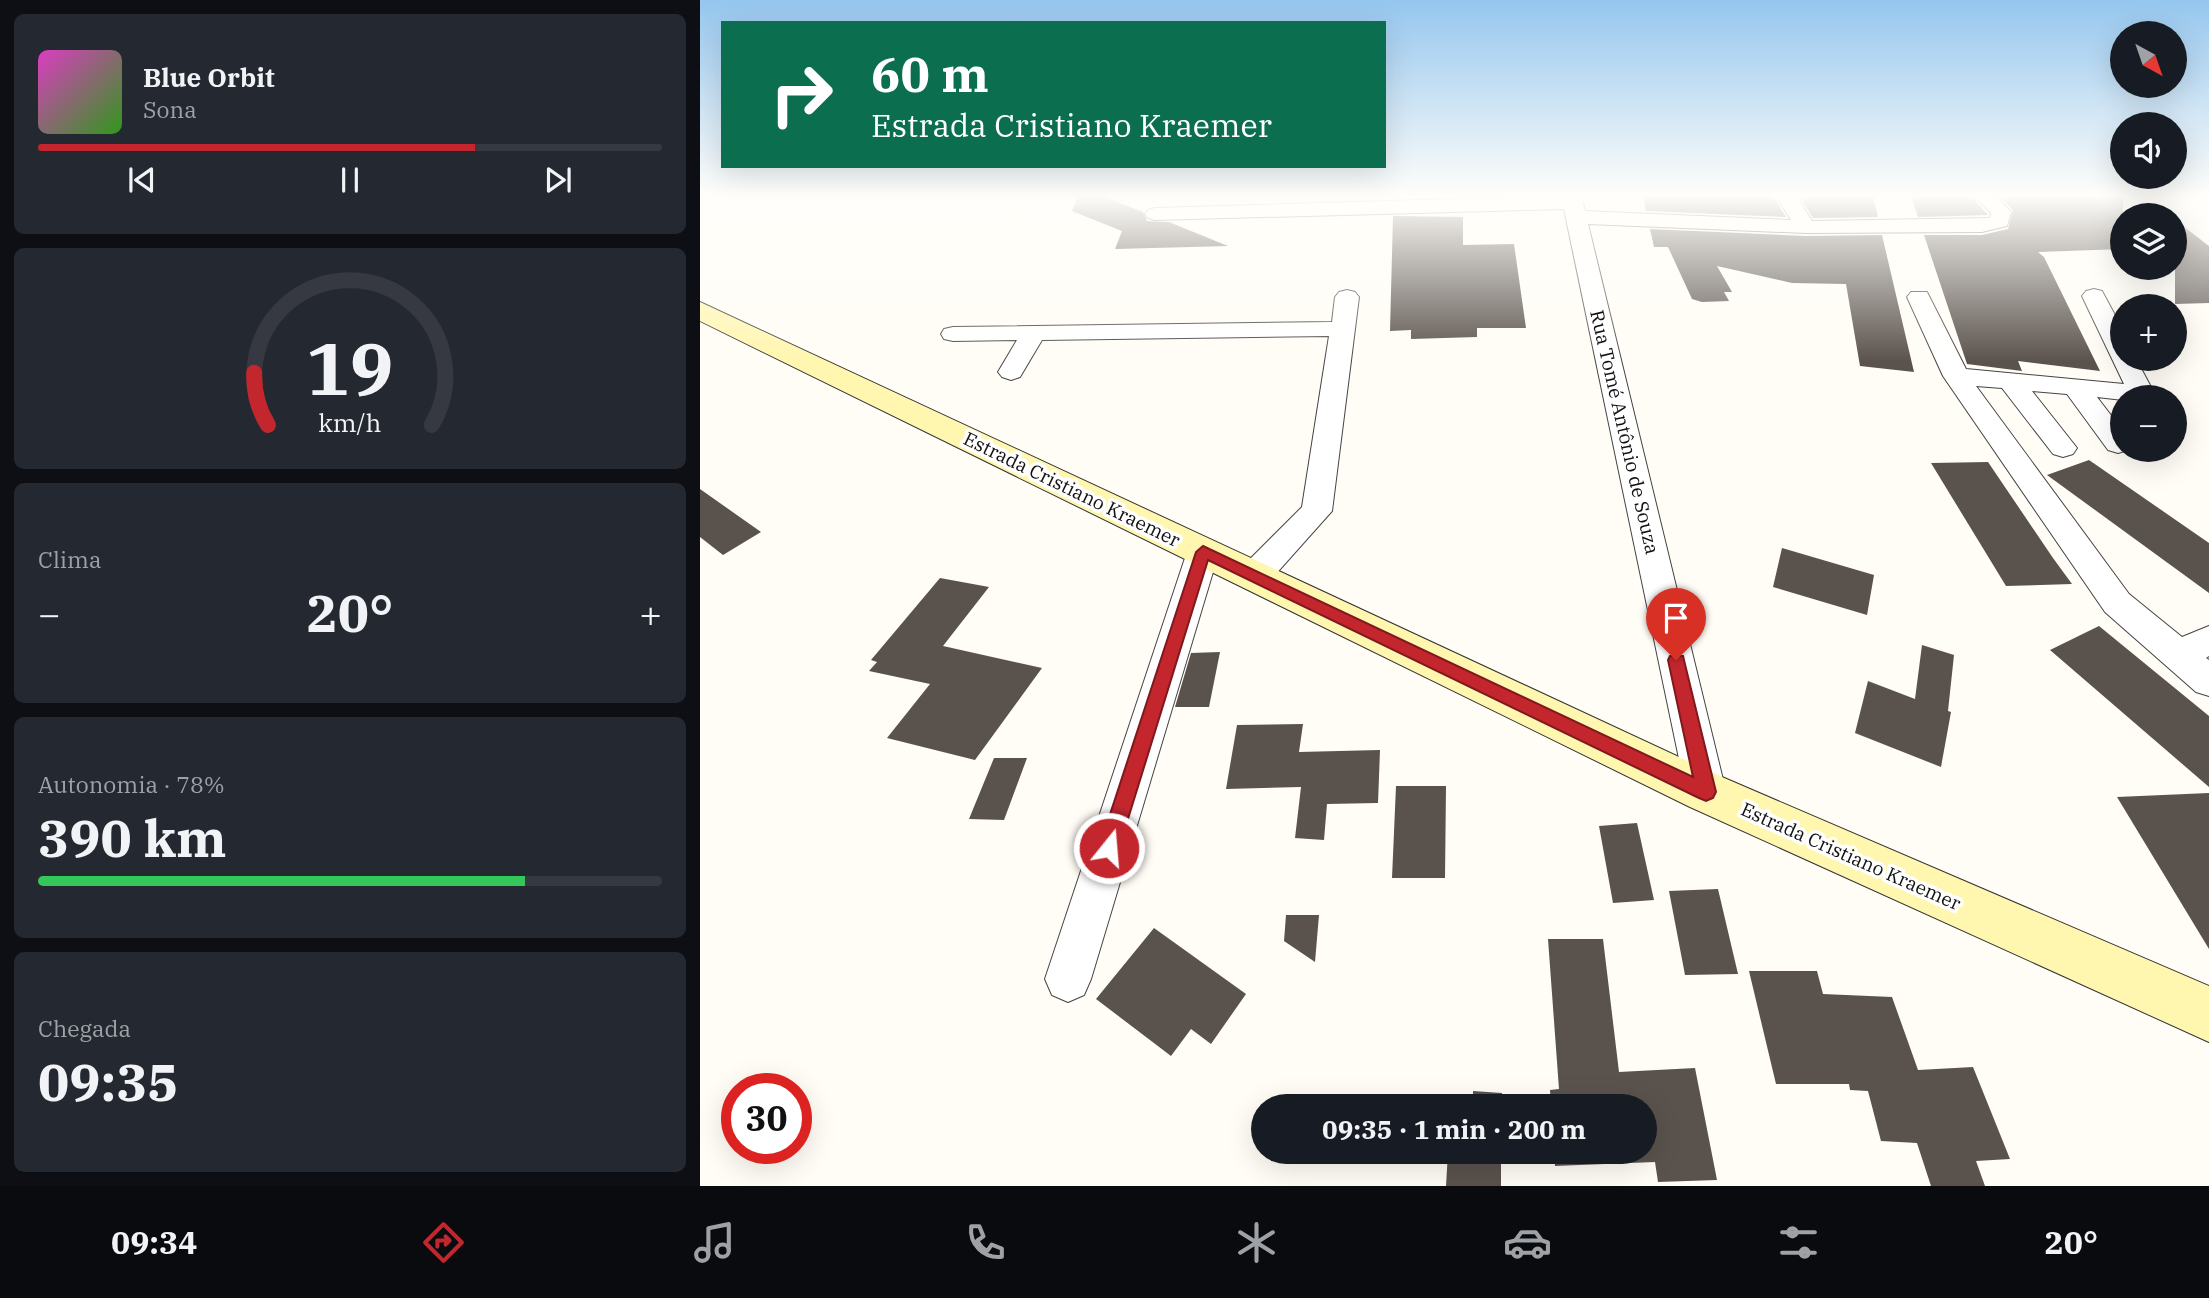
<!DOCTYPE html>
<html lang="pt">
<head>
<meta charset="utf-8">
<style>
  :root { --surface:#171b24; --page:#242831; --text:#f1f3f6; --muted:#9ea1a6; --line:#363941; --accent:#c4262e }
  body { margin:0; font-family:"IBM Plex Serif",serif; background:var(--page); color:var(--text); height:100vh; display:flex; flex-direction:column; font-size:26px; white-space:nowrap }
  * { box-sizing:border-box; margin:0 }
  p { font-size:23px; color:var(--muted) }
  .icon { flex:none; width:38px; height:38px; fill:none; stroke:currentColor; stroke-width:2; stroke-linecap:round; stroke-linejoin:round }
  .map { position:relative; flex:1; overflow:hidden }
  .details { display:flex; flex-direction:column; gap:14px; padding:14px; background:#0d0f14; width:700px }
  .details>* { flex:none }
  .guide { position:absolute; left:21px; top:21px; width:665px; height:147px; border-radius:0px; box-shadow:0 7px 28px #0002; background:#0b6e4f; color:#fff; overflow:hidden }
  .needle { width:46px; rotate:140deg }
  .buttons { position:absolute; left:1410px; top:21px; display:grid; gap:14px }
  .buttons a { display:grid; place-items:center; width:77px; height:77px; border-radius:50%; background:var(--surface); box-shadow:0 7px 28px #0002; font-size:35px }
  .speed { position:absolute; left:21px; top:1073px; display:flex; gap:14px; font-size:35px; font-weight:700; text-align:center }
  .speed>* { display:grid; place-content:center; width:91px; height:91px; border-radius:50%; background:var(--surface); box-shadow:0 7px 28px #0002; line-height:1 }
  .speed .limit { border:10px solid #d22; background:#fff; color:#111 }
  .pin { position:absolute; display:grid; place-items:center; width:60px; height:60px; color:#fff; margin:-72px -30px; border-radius:50% 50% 50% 0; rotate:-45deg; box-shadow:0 0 7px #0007 }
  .pin .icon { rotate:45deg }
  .me { position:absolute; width:77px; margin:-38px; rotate:17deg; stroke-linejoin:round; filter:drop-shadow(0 0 5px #0008) }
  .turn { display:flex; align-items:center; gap:24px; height:147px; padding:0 35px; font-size:32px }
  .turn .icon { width:91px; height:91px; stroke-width:2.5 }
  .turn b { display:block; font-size:49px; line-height:60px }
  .big { font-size:52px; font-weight:700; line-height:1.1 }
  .details .card { flex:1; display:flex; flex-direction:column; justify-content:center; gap:10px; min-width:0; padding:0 24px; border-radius:10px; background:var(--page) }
  .details .dial { align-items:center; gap:0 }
  .dial svg { height:182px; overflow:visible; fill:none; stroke:var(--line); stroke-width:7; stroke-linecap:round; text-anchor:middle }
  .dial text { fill:var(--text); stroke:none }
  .song { display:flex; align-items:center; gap:21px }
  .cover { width:84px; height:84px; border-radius:10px; background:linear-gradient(135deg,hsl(310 70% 55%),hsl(110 70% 35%)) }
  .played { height:7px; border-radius:4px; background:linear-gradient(90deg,var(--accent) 70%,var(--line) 70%) }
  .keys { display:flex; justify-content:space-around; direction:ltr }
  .heat { display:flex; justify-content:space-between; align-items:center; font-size:38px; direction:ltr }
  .charge { height:10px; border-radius:5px; background:linear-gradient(90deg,#34c759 78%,var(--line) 0) }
  .trip { position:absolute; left:551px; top:1094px; width:406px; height:70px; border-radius:35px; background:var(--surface); box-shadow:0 7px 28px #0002; font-weight:700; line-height:70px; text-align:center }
  .tabs { display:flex; height:112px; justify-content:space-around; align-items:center; background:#090b0e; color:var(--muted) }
  .tabs .icon { width:49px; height:49px }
  .tabs .on { color:var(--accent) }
  .tabs b { font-size:32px; color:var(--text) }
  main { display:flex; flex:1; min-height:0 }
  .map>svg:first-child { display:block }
  .building { fill:#5a524d }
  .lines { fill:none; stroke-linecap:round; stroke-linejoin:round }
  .street-casing { stroke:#444; stroke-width:2 }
  .secondary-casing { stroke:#333; stroke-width:2 }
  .street { fill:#fff; fill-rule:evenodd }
  .secondary { fill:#fff6b0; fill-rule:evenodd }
  .route { fill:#c4262e; stroke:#7f191e; stroke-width:2 }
  .labels { text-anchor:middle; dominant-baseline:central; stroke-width:7; stroke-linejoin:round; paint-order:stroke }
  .street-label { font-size:19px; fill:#111; stroke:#fff }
</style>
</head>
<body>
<main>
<section class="details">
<div class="card">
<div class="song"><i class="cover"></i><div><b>Blue Orbit</b><p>Sona</p></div></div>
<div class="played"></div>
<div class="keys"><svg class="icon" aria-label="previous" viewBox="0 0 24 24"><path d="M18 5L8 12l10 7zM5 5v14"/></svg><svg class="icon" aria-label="pause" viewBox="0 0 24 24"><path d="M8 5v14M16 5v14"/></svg><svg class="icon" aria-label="next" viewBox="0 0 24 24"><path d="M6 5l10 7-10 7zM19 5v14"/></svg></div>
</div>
<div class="card dial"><svg viewBox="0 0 100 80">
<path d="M14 69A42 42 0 1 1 86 69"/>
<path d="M14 69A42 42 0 0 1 8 46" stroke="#c4262e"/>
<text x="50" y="56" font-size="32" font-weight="700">19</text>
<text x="50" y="72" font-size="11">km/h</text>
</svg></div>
<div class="card"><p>Clima</p>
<div class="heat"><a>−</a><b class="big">20°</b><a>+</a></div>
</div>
<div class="card"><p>Autonomia · 78%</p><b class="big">390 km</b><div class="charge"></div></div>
<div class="card"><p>Chegada</p><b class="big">09:35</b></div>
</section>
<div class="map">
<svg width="1509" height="1186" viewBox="0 0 1509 1186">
  <rect width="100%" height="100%" fill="#fffdf5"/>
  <!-- building -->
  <path class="building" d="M 378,196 L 402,196 L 443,212 L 447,221 L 469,222 L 528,246 L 415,249 L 422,231 L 372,211 Z
    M 943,196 L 1073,196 L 1086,217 L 946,211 Z
    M 1099,196 L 1173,196 L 1178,217 L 1113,218 Z
    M 1211,196 L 1271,196 L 1288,215 L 1218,217 Z
    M 1298,196 L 1423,196 L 1423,249 L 1338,252 L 1344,257 L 1400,371 L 1318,361 L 1322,371 L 1267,364 L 1224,235 L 1282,235 L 1308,229 L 1313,210 Z
    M 693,216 L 763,217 L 763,245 L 814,244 L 826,328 L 777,328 L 777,337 L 711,339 L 711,330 L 690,331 Z
    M 1475,220 L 1509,246 L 1509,303 L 1475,304 Z
    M 950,229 L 1106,236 L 1182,235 L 1214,372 L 1160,366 L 1146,284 L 1092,283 L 1017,266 L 1032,292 L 1024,292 L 1029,301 L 1002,302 L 992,299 L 968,247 L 954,247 Z
    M 1389,460 L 1509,543 L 1509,593 L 1347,475 Z
    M 1288,462 L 1353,558 L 1372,584 L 1306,586 L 1231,463 Z
    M 0,489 L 61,532 L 23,555 L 0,537 Z
    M 1082,548 L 1174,575 L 1167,615 L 1073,587 Z
    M 240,578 L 289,587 L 243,646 L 342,668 L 275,760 L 187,738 L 230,684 L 169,671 L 177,662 L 171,660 Z
    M 1399,626 L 1509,716 L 1509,787 L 1350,650 Z
    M 1222,645 L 1254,655 L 1248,711 L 1251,712 L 1241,767 L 1155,733 L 1168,681 L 1215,699 Z
    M 520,652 L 509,707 L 475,707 L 491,653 Z
    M 603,724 L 599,752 L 680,750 L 678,803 L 627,804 L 624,840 L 595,838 L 601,787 L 526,789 L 537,725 Z
    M 294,758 L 327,758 L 304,820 L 269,819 Z
    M 696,786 L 746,786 L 745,878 L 692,878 Z
    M 1509,793 L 1509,949 L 1417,797 Z
    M 937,823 L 954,900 L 913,903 L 899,826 Z
    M 1018,889 L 1038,974 L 985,975 L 969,891 Z
    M 586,915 L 619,915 L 615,962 L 584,941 Z
    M 454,928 L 546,994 L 511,1044 L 491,1029 L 471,1056 L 396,999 Z
    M 848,939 L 903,939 L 919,1072 L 995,1068 L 1017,1180 L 958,1182 L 955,1162 L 855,1166 L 854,1152 L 945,1152 L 945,1106 L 851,1106 L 850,1090 L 859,1089 Z
    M 1049,971 L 1117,971 L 1123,994 L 1192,997 L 1218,1070 L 1273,1067 L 1310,1159 L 1276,1161 L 1285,1186 L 1231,1186 L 1217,1143 L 1181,1141 L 1168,1091 L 1150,1090 L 1149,1084 L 1076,1084 Z
    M 773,1091 L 802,1093 L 802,1106 L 750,1106 L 750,1098 L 773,1100 Z
    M 748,1152 L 801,1152 L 801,1186 L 746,1186 Z"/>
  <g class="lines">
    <!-- street casing -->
    <g class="street-casing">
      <path id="street" d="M 861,196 L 881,196 L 885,211 L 1091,220 L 1076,196 L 1096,196 L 1112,221 L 1290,218 L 1291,213 L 1274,196 L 1295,196 L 1311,212 L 1307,226 L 1282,232 L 1106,233 L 888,224 L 1026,792 L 1020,805 L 1006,810 L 992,805 L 986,792 L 864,209 L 455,220 L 448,218 L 445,214 L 448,210 L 455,208 Z
        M 1394,289 L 1402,291 L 1423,330 L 1423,359 L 1436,359 L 1451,387 L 1444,397 L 1423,397 L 1423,400 L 1397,397 L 1423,431 L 1423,450 L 1428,450 L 1418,453 L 1408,450 L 1367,394 L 1332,391 L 1377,448 L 1373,454 L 1363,457 L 1353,454 L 1302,388 L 1276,386 L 1429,594 L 1482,637 L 1509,626 L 1509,656 L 1506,658 L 1509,660 L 1509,696 L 1496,692 L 1405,612 L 1243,376 L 1207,297 L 1211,292 L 1227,292 L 1266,369 L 1424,384 L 1382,296 L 1386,291 Z
        M 647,290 L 655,292 L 659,297 L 632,511 L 566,585 L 554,588 L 542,585 L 538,576 L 542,567 L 602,507 L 629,336 L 342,340 L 320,377 L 311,380 L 302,377 L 298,372 L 317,340 L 253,341 L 244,339 L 241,334 L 244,329 L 253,327 L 632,322 L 635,297 L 639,292 Z
        M 503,540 L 514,544 L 519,552 L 391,979 L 384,995 L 368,1002 L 352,995 L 345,979 L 487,552 L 492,544 Z"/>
    </g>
    <!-- secondary casing -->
    <g class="secondary-casing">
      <path id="secondary" d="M 0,302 L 1022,777 L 1509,986 L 1509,1042 L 990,807 L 0,321 Z"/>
    </g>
    <!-- street -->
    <use href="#street" class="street"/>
    <!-- secondary -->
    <use href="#secondary" class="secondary"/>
  </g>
  <!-- sky -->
  <linearGradient id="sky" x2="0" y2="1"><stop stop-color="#95c6ee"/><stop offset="0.54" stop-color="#fffefa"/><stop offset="1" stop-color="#fffefa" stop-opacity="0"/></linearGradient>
  <rect width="1509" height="362" fill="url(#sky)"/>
  <!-- route -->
  <path class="route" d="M 503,546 L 993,777 L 968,660 L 970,656 L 983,656 L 1016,792 L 1013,798 L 1006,801 L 999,798 L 508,560 L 419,848 L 416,854 L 409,857 L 402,854 L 399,848 L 496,552 Z"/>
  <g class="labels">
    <!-- street labels -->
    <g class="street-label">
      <text transform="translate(925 432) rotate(77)">Rua Tomé Antônio de Souza</text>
      <text transform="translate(372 489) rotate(26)">Estrada Cristiano Kraemer</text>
      <text transform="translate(1151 856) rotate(24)">Estrada Cristiano Kraemer</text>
    </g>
  </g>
</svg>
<div class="buttons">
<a><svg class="needle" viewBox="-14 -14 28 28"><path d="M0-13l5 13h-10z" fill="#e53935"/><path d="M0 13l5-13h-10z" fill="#9ea1a6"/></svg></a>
<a><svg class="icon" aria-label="sound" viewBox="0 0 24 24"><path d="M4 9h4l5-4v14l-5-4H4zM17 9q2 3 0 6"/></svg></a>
<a><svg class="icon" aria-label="layers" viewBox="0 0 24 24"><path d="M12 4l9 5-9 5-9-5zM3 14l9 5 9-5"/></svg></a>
<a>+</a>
<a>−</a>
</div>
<div class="speed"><div class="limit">30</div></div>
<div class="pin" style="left:976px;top:660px;background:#d93025"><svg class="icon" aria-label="arrive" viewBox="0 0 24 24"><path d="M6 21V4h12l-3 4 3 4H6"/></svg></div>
<svg class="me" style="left:409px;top:848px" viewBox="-20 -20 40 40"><circle r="17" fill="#c4262e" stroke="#fff" stroke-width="3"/><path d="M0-11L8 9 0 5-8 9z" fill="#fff"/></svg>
<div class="trip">09:35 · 1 min · 200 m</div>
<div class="guide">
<div class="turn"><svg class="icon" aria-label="right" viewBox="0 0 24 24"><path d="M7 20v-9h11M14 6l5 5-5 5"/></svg><div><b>60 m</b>Estrada Cristiano Kraemer</div></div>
</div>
</div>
</main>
<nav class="tabs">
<b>09:34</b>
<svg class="icon on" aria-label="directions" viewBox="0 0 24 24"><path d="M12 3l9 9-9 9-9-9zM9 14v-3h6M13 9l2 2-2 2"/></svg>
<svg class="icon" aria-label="music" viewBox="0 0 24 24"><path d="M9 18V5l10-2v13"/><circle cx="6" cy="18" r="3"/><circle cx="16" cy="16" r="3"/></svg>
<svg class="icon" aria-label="phone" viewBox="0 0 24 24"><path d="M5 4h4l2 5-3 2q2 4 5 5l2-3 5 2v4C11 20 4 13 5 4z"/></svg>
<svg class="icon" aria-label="climate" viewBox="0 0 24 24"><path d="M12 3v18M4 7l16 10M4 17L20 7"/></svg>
<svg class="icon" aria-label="car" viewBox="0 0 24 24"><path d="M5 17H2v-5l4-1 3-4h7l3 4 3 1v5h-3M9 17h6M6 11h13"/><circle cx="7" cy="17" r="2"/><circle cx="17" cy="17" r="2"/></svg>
<svg class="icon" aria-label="filters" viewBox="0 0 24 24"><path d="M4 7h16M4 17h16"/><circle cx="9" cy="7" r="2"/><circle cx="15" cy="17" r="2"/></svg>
<b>20°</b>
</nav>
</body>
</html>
